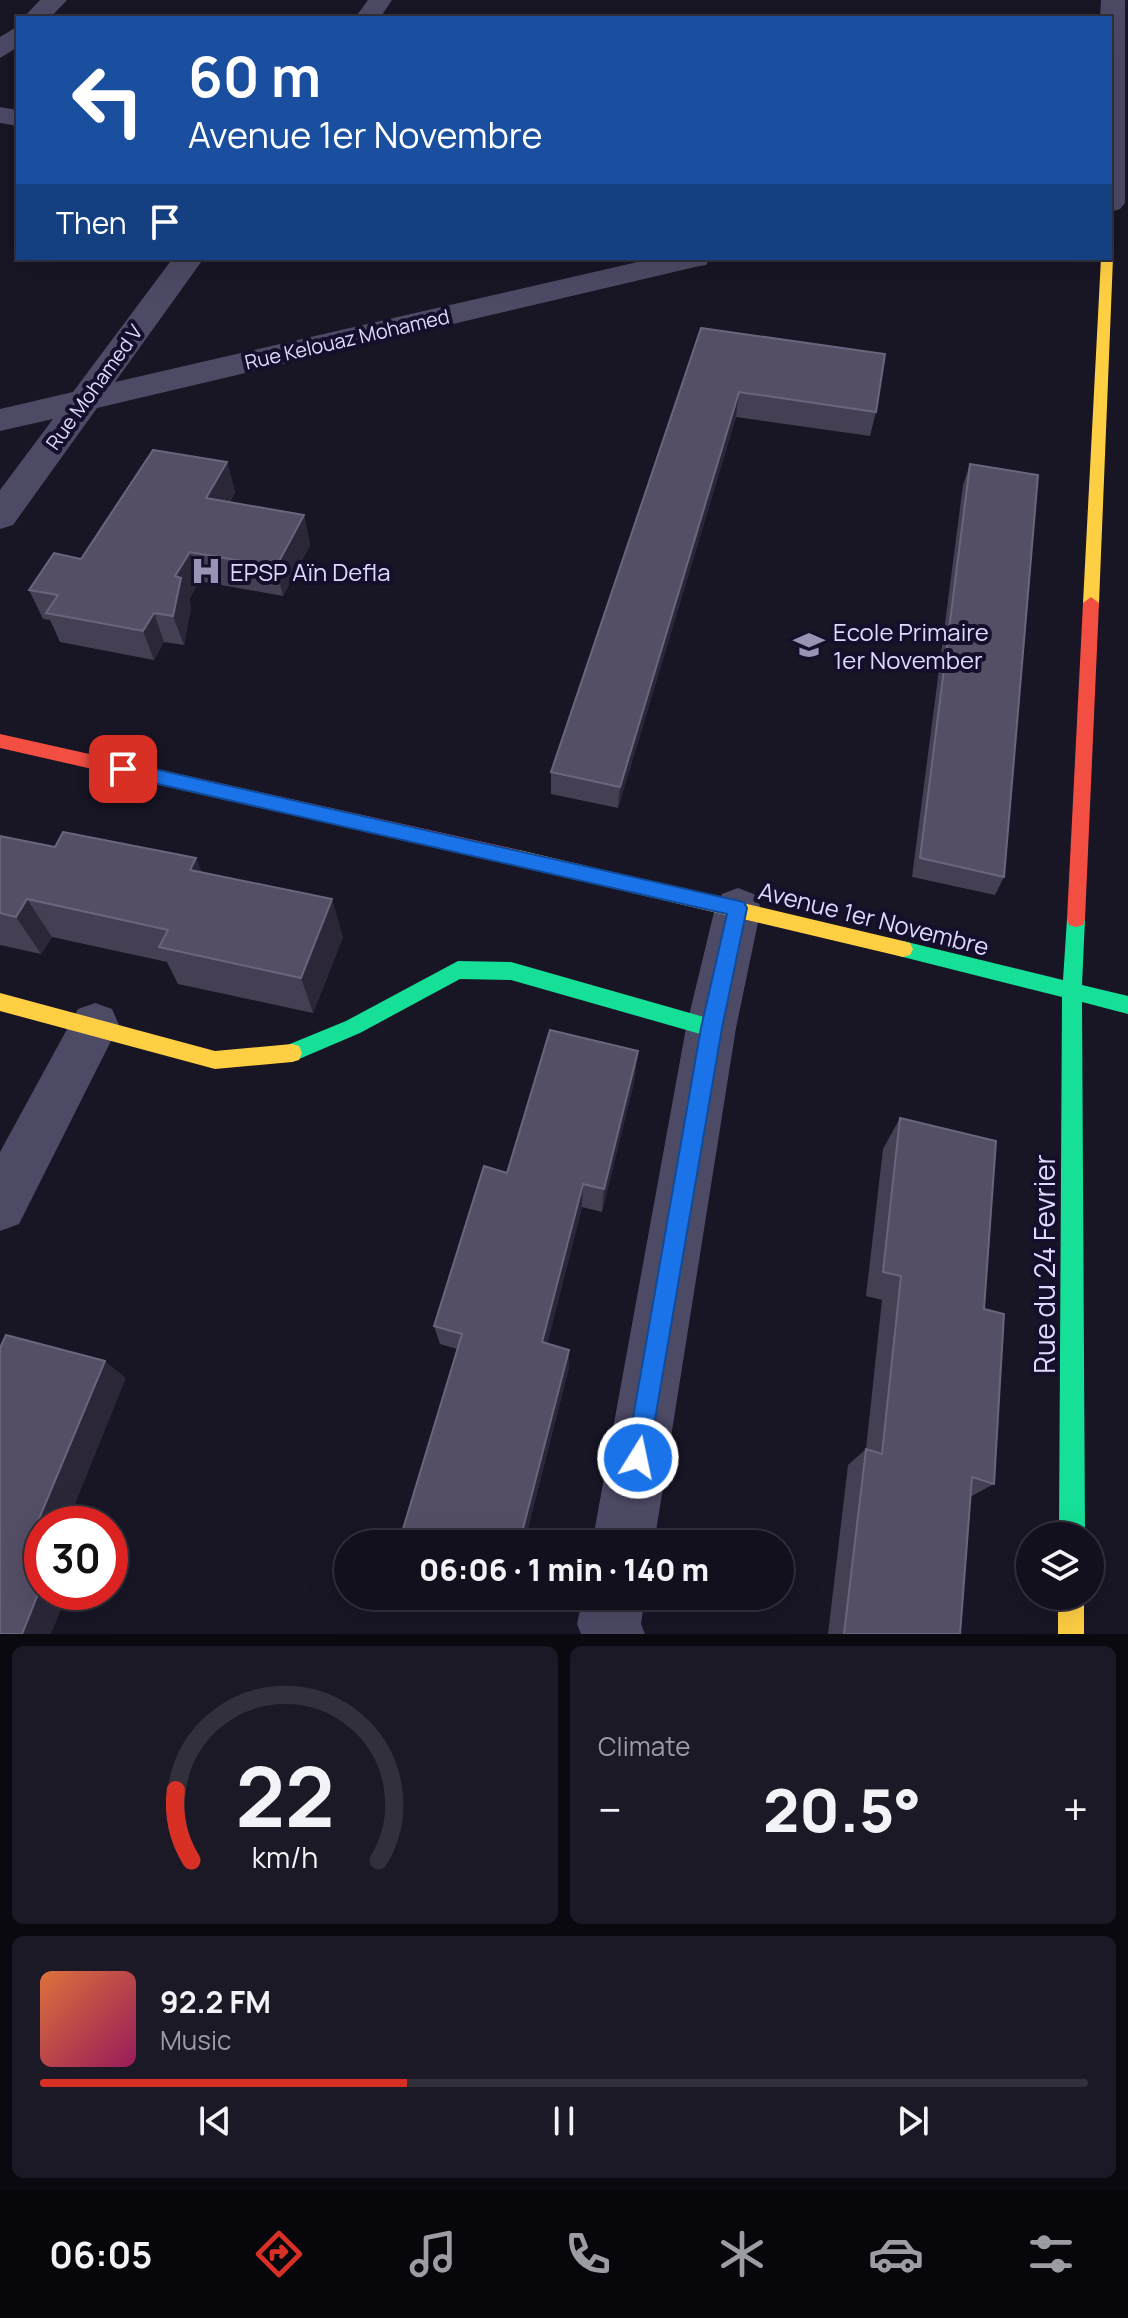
<!DOCTYPE html>
<html lang="en">
<head>
<meta charset="utf-8">
<style>
  :root { --surface:#12101c; --page:#1b1925; --text:#f1f3f6; --muted:#9c9da3; --line:#31303b; --accent:#d93025 }
  body { margin:0; font-family:Manrope,sans-serif; background:var(--page); color:var(--text); height:100vh; display:flex; flex-direction:column; font-size:30px; white-space:nowrap }
  * { box-sizing:border-box; margin:0 }
  p { font-size:26px; color:var(--muted) }
  .icon { flex:none; width:44px; height:44px; fill:none; stroke:currentColor; stroke-width:2; stroke-linecap:round; stroke-linejoin:round }
  .map { position:relative; height:1634px; overflow:hidden }
  .sheet { display:flex; flex-direction:column; gap:12px; padding:12px; background:#0a090f; flex:1 }
  .sheet>* { flex:none }
  .guide { position:absolute; left:16px; top:16px; width:1096px; height:244px; border-radius:0px; box-shadow:0 8px 32px #0002,0 0 0 2px var(--line); background:#1a4fa0; color:#fff; overflow:hidden }
  .tools { position:absolute; left:1016px; top:1522px; display:grid; gap:16px }
  .tools a { display:grid; place-items:center; width:88px; height:88px; border-radius:50%; background:var(--surface); box-shadow:0 8px 32px #0002,0 0 0 2px var(--line); font-size:40px }
  .speed { position:absolute; left:24px; top:1506px; display:flex; gap:16px; font-size:40px; font-weight:700; text-align:center }
  .speed>* { display:grid; place-content:center; width:104px; height:104px; border-radius:50%; background:var(--surface); box-shadow:0 8px 32px #0002,0 0 0 2px var(--line); line-height:1 }
  .speed .limit { border:12px solid #d22; background:#fff; color:#111 }
  .pin { position:absolute; display:grid; place-items:center; width:68px; height:68px; color:#fff; margin:-34px; border-radius:16px; box-shadow:0 4px 12px #0006 }
  .me { position:absolute; width:88px; margin:-44px; rotate:10deg; stroke-linejoin:round; filter:drop-shadow(0 0 6px #0008) }
  .turn { display:flex; align-items:center; gap:28px; height:168px; padding:0 40px; font-size:36px }
  .turn .icon { width:104px; height:104px; stroke-width:2.5 }
  .turn b { display:block; font-size:56px; line-height:68px }
  .then { display:flex; align-items:center; height:76px; padding:0 40px; background:#0003; gap:16px; font-size:30px }
  .big { font-size:60px; font-weight:800; line-height:1.1 }
  .sheet .card { flex:1; display:flex; flex-direction:column; justify-content:center; gap:12px; min-width:0; padding:0 28px; border-radius:12px; background:var(--page) }
  .sheet .dial { align-items:center; gap:0 }
  .dial svg { height:208px; overflow:visible; fill:none; stroke:var(--line); stroke-width:7; stroke-linecap:round; text-anchor:middle }
  .dial text { fill:var(--text); stroke:none }
  .song { display:flex; align-items:center; gap:24px }
  .cover { width:96px; height:96px; border-radius:12px; background:linear-gradient(135deg,hsl(20 70% 55%),hsl(330 70% 35%)) }
  .played { height:8px; border-radius:4px; background:linear-gradient(90deg,var(--accent) 35%,var(--line) 35%) }
  .keys { display:flex; justify-content:space-around; direction:ltr }
  .heat { display:flex; justify-content:space-between; align-items:center; font-size:44px; direction:ltr }
  .sheet .tiles { flex:1; display:grid; gap:12px; grid-template-columns:1fr 1fr }
  .card:last-child { grid-column:span 2 }
  .trip { position:absolute; left:334px; top:1530px; width:460px; height:80px; border-radius:40px; background:var(--surface); box-shadow:0 8px 32px #0002,0 0 0 2px var(--line); font-weight:800; line-height:80px; text-align:center }
  .tabs { display:flex; height:128px; justify-content:space-around; align-items:center; background:#07060b; color:var(--muted) }
  .tabs .icon { width:56px; height:56px }
  .tabs .active { color:var(--accent) }
  .tabs b { font-size:36px; color:var(--text) }
  .map>svg:first-child { display:block }
  .lines { fill:none; stroke-linecap:round; stroke-linejoin:round }
  .street { fill:#4d4a66; fill-rule:evenodd }
  .fast { fill:#16e098; fill-rule:evenodd }
  .slow { fill:#ffcf43; fill-rule:evenodd }
  .jam { fill:#f24e42; fill-rule:evenodd }
  .wall { fill:#443f53 }
  .shaded-wall { fill:#2b2739 }
  .building { fill:#544f65; stroke:#6a657e; stroke-width:2 }
  .route { fill:#1a73e8; stroke:#114b97; stroke-width:2 }
  .labels { text-anchor:middle; dominant-baseline:central; stroke-width:8; stroke-linejoin:round; paint-order:stroke }
  .far-street-label { font-size:20px; fill:#dfd9ff; stroke:#150f2b }
  .poi-label { font-size:24px; fill:#dfd9ff; stroke:#150f2b; text-anchor:start }
  .street-label { font-size:24px; fill:#dfd9ff; stroke:#150f2b }
  .near-street-label { font-size:28px; fill:#dfd9ff; stroke:#150f2b }
</style>
</head>
<body>
<div class="map">
<svg width="1128" height="1634" viewBox="0 0 1128 1634">
  <rect width="100%" height="100%" fill="#181525"/>
  <g class="lines">
    <!-- street -->
    <path class="street" d="M 40,0 L 67,0 L 50,18 L 23,18 Z
      M 368,0 L 392,0 L 380,18 L 355,18 Z
      M 1101,0 L 1125,0 L 1125,203 L 1120,209 L 1110,212 L 1110,18 L 1100,18 Z
      M 18,26 L 18,47 L 0,58 L 0,37 Z
      M 0,107 L 18,110 L 18,126 L 0,123 Z
      M 173,258 L 204,258 L 115,382 L 655,258 L 710,258 L 706,265 L 695,267 L 97,408 L 13,525 L 0,529 L 0,490 L 53,419 L 0,431 L 0,409 L 73,392 Z
      M 738,888 L 754,894 L 761,908 L 736,1028 L 654,1544 L 592,1544 L 686,1028 L 715,908 L 722,894 Z
      M 95,1003 L 112,1009 L 119,1025 L 19,1224 L 0,1231 L 0,1152 L 78,1009 Z
      M 583,1596 L 645,1596 L 641,1624 L 645,1634 L 581,1634 L 577,1624 Z"/>
    <!-- fast -->
    <path class="fast" d="M 1076,911 L 1083,913 L 1085,919 L 1082,985 L 1128,996 L 1128,1014 L 1082,1002 L 1085,1536 L 1059,1536 L 1062,997 L 903,957 L 896,955 L 893,949 L 896,943 L 903,941 L 1063,980 L 1067,919 L 1069,913 Z
      M 458,961 L 511,962 L 711,1019 L 718,1022 L 721,1028 L 718,1034 L 711,1037 L 511,980 L 460,979 L 360,1033 L 292,1062 L 285,1060 L 282,1053 L 285,1046 L 346,1021 Z"/>
    <!-- slow -->
    <path class="slow" d="M 1110,255 L 1113,258 L 1099,603 L 1091,609 L 1083,603 L 1101,258 L 1110,258 Z
      M 519,850 L 903,941 L 910,943 L 913,949 L 910,955 L 903,957 L 519,866 L 512,863 L 510,858 L 512,853 Z
      M 0,993 L 215,1051 L 292,1044 L 299,1046 L 302,1053 L 299,1060 L 292,1062 L 215,1069 L 0,1011 Z
      M 1058,1596 L 1084,1596 L 1084,1634 L 1058,1634 Z"/>
    <!-- jam -->
    <path class="jam" d="M 1091,597 L 1099,603 L 1085,919 L 1083,925 L 1076,927 L 1069,925 L 1067,919 L 1083,603 Z
      M 0,734 L 519,850 L 526,853 L 528,858 L 526,863 L 519,866 L 0,748 Z"/>
  </g>
  <!-- wall -->
  <path class="wall" d="M 701,328 L 876,412 L 870,436 L 736,417 L 618,808 L 551,794 L 551,772 Z
    M 227,462 L 235,492 L 230,502 L 304,515 L 310,545 L 283,596 L 199,581 L 189,600 L 191,607 L 184,645 L 164,642 L 154,660 L 60,642 L 50,620 L 43,619 L 29,590 L 81,559 Z
    M 970,464 L 1004,877 L 995,895 L 912,877 L 963,485 Z
    M 0,836 L 55,847 L 196,858 L 201,872 L 343,937 L 313,1013 L 178,984 L 167,962 L 52,937 L 41,954 L 0,945 Z
    M 635,1078 L 602,1212 L 582,1207 L 547,1344 L 569,1350 L 569,1367 L 524,1544 L 430,1544 L 411,1538 L 403,1529 L 457,1349 L 440,1344 L 434,1326 L 507,1173 Z
    M 900,1118 L 984,1309 L 994,1484 L 970,1497 L 960,1634 L 828,1634 L 848,1465 L 866,1449 L 882,1300 L 866,1296 L 883,1149 Z"/>
  <!-- shaded-wall -->
  <path class="shaded-wall" d="M 739,392 L 736,417 L 618,808 L 620,787 Z
    M 227,462 L 235,492 L 215,528 L 206,498 Z
    M 304,515 L 310,545 L 283,596 L 276,567 Z
    M 190,552 L 199,581 L 189,600 L 191,607 L 184,645 L 173,616 L 175,576 Z
    M 154,613 L 164,642 L 154,660 L 143,631 Z
    M 196,858 L 212,897 L 190,870 Z
    M 27,899 L 52,937 L 41,954 L 16,917 Z
    M 332,899 L 343,937 L 313,1013 L 301,978 Z
    M 638,1051 L 635,1078 L 602,1212 L 604,1189 Z
    M 583,1184 L 582,1207 L 543,1360 L 542,1342 Z
    M 569,1350 L 569,1367 L 524,1544 L 519,1544 Z
    M 105,1361 L 126,1378 L 67,1524 L 42,1524 L 42,1542 L 31,1538 Z
    M 42,1584 L 42,1592 L 68,1592 L 51,1634 L 22,1634 Z"/>
  <!-- building -->
  <path class="building" d="M 701,328 L 885,354 L 876,412 L 739,392 L 620,787 L 551,772 Z
    M 153,450 L 227,462 L 206,498 L 304,515 L 276,567 L 190,552 L 175,576 L 181,578 L 173,616 L 154,613 L 143,631 L 46,613 L 58,595 L 29,590 L 54,553 L 81,559 Z
    M 970,464 L 1038,475 L 1004,877 L 920,858 Z
    M 63,832 L 196,858 L 190,870 L 332,899 L 301,978 L 159,947 L 168,930 L 27,899 L 16,917 L 0,913 L 0,836 L 55,847 Z
    M 550,1030 L 638,1051 L 604,1189 L 583,1184 L 542,1342 L 569,1350 L 519,1544 L 453,1544 L 403,1529 L 462,1334 L 434,1326 L 484,1166 L 507,1173 Z
    M 900,1118 L 996,1141 L 984,1309 L 1004,1314 L 994,1484 L 972,1477 L 960,1634 L 844,1634 L 866,1449 L 882,1454 L 901,1276 L 883,1272 Z
    M 6,1335 L 105,1361 L 31,1538 L 42,1541 L 42,1584 L 22,1634 L 0,1634 L 0,1348 Z"/>
  <!-- route -->
  <path class="route" d="M 123,762 L 744,902 L 747,908 L 722,1028 L 647,1466 L 638,1470 L 630,1466 L 626,1458 L 701,1028 L 727,914 L 123,776 L 114,769 Z"/>
  <!-- icons -->
  <defs>
    <g id="hospital-bare" transform="scale(2.4)"><path d="M-5-5h3v3.5h4V-5h3V5h-3V1.5h-4V5h-3Z" fill="#9994b3" stroke="#150f2b" stroke-width="2.5" paint-order="stroke"/></g>
    <g id="school-bare" transform="scale(2.4)"><path d="M0-5L7-2L0 1L-7-2ZM-4 1L0 2.5L4 1V4Q0 6-4 4Z" fill="#9994b3" stroke="#150f2b" stroke-width="2.5" paint-order="stroke"/></g>
  </defs>
  <g fill-rule="evenodd">
    <use href="#hospital-bare" x="206" y="571"/>
    <use href="#school-bare" x="809" y="645"/>
  </g>
  <g class="labels">
    <!-- far-street labels -->
    <g class="far-street-label">
      <text transform="translate(347 339) rotate(-13)">Rue Kelouaz Mohamed</text>
      <text transform="translate(94 387) rotate(-54)">Rue Mohamed V</text>
    </g>
    <!-- poi labels -->
    <g class="poi-label">
      <text x="230" y="571">EPSP Aïn Defla</text>
      <text x="833" y="631">Ecole Primaire<tspan x="833" dy="28">1er November</tspan></text>
    </g>
    <!-- street labels -->
    <g class="street-label">
      <text transform="translate(874 918) rotate(14)">Avenue 1er Novembre</text>
    </g>
    <!-- near-street labels -->
    <g class="near-street-label">
      <text transform="translate(1044 1264) rotate(-90)">Rue du 24 Fevrier</text>
    </g>
  </g>
</svg>
<div class="tools">
<a><svg class="icon" aria-label="layers" viewBox="0 0 24 24"><path d="M12 4l9 5-9 5-9-5zM3 14l9 5 9-5"/></svg></a>
</div>
<div class="speed"><div class="limit">30</div></div>
<div class="pin" style="left:123px;top:769px;background:#d93025"><svg class="icon" aria-label="arrive" viewBox="0 0 24 24"><path d="M6 21V4h12l-3 4 3 4H6"/></svg></div>
<svg class="me" style="left:638px;top:1458px" viewBox="-20 -20 40 40"><circle r="17" fill="#1a73e8" stroke="#fff" stroke-width="3"/><path d="M0-11L8 9 0 5-8 9z" fill="#fff"/></svg>
<div class="trip">06:06 · 1 min · 140 m</div>
<div class="guide">
<div class="turn"><svg class="icon" aria-label="left" viewBox="0 0 24 24"><path d="M17 20v-9H6M10 6l-5 5 5 5"/></svg><div><b>60 m</b>Avenue 1er Novembre</div></div>
<div class="then">Then<svg class="icon" aria-label="arrive" viewBox="0 0 24 24"><path d="M6 21V4h12l-3 4 3 4H6"/></svg></div>
</div>
</div>
<section class="sheet">
<div class="tiles">
<div class="card dial"><svg viewBox="0 0 100 80">
<path d="M14 69A42 42 0 1 1 86 69"/>
<path d="M14 69A42 42 0 0 1 8 42" stroke="#d93025"/>
<text x="50" y="56" font-size="32" font-weight="700">22</text>
<text x="50" y="72" font-size="11">km/h</text>
</svg></div>
<div class="card"><p>Climate</p>
<div class="heat"><a>−</a><b class="big">20.5°</b><a>+</a></div>
</div>
<div class="card">
<div class="song"><i class="cover"></i><div><b>92.2 FM</b><p>Music</p></div></div>
<div class="played"></div>
<div class="keys"><svg class="icon" aria-label="previous" viewBox="0 0 24 24"><path d="M18 5L8 12l10 7zM5 5v14"/></svg><svg class="icon" aria-label="pause" viewBox="0 0 24 24"><path d="M8 5v14M16 5v14"/></svg><svg class="icon" aria-label="next" viewBox="0 0 24 24"><path d="M6 5l10 7-10 7zM19 5v14"/></svg></div>
</div>
</div>
</section>
<nav class="tabs">
<b>06:05</b>
<svg class="icon active" aria-label="directions" viewBox="0 0 24 24"><path d="M12 3l9 9-9 9-9-9zM9 14v-3h6M13 9l2 2-2 2"/></svg>
<svg class="icon" aria-label="music" viewBox="0 0 24 24"><path d="M9 18V5l10-2v13"/><circle cx="6" cy="18" r="3"/><circle cx="16" cy="16" r="3"/></svg>
<svg class="icon" aria-label="phone" viewBox="0 0 24 24"><path d="M5 4h4l2 5-3 2q2 4 5 5l2-3 5 2v4C11 20 4 13 5 4z"/></svg>
<svg class="icon" aria-label="climate" viewBox="0 0 24 24"><path d="M12 3v18M4 7l16 10M4 17L20 7"/></svg>
<svg class="icon" aria-label="car" viewBox="0 0 24 24"><path d="M5 17H2v-5l4-1 3-4h7l3 4 3 1v5h-3M9 17h6M6 11h13"/><circle cx="7" cy="17" r="2"/><circle cx="17" cy="17" r="2"/></svg>
<svg class="icon" aria-label="filters" viewBox="0 0 24 24"><path d="M4 7h16M4 17h16"/><circle cx="9" cy="7" r="2"/><circle cx="15" cy="17" r="2"/></svg>
</nav>
</body>
</html>
